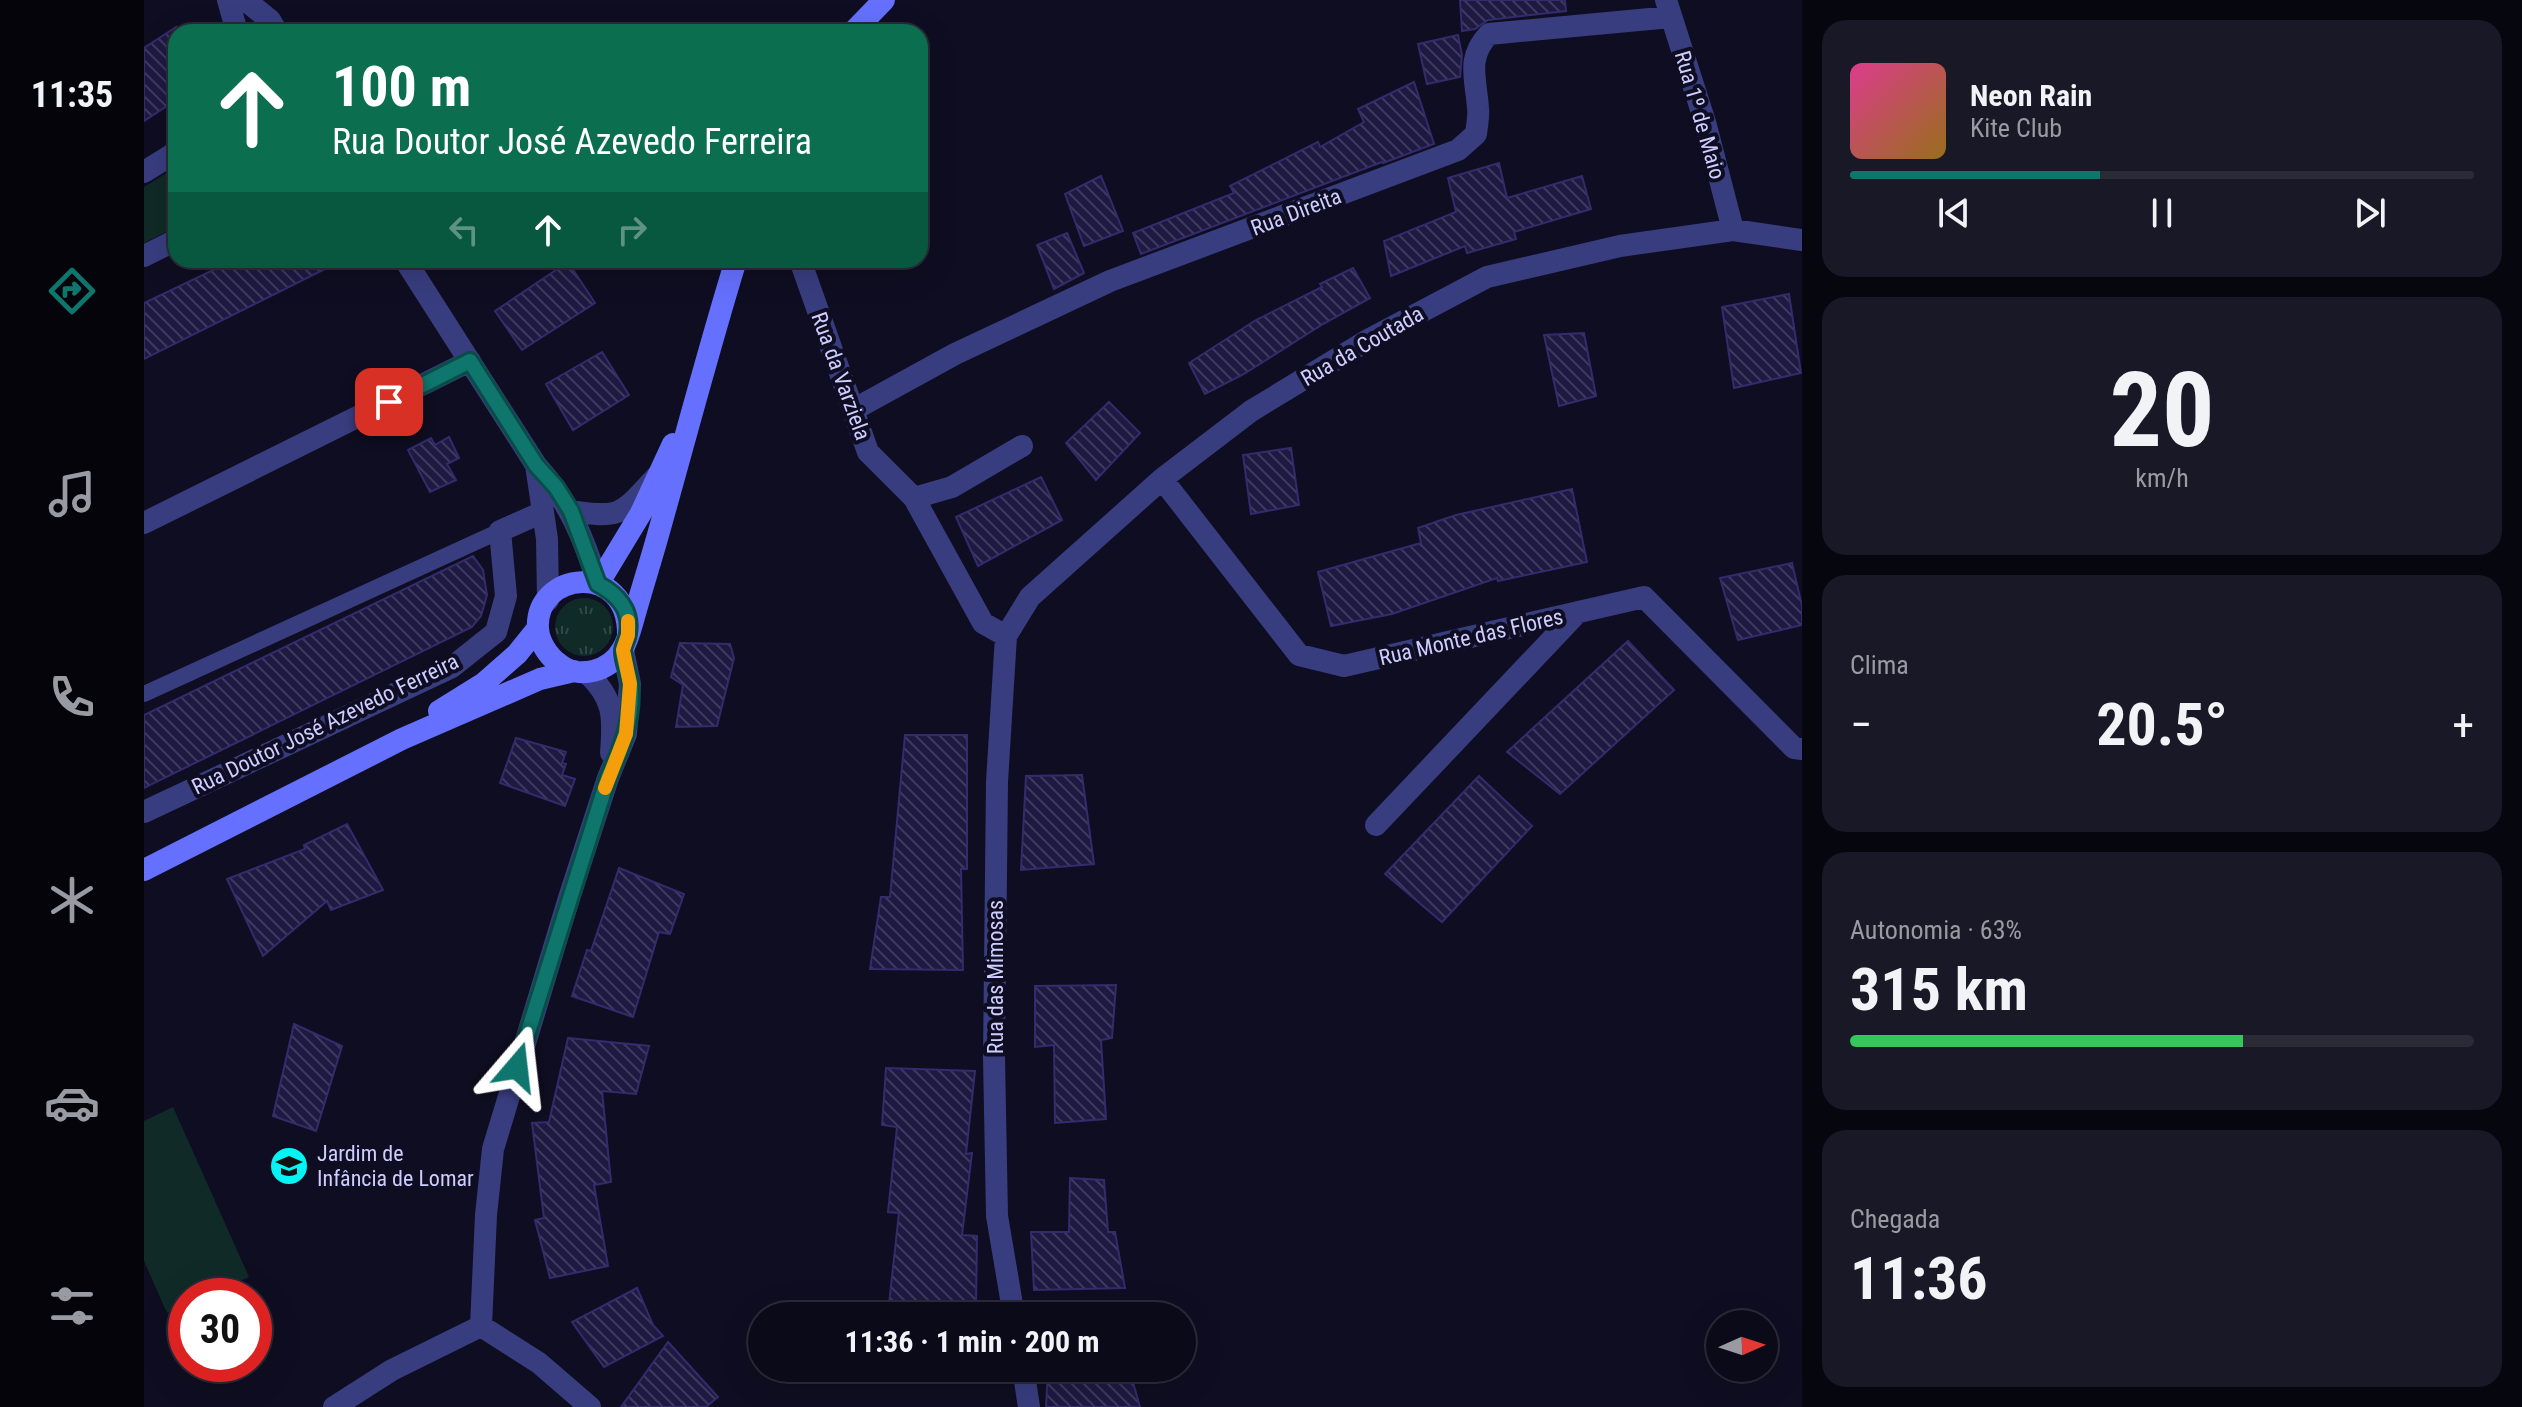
<!DOCTYPE html>
<html lang="pt">
<head>
<meta charset="utf-8">
<style>
  :root { --surface:#0b0a19; --page:#191826; --text:#f1f3f6; --muted:#9a9aa2; --line:#2b2b38; --accent:#0f766e }
  body { margin:0; font-family:"Roboto Condensed",sans-serif; background:var(--page); color:var(--text); height:100vh; display:flex; flex-direction:column; font-size:30px; white-space:nowrap }
  * { box-sizing:border-box; margin:0 }
  p { font-size:26px; color:var(--muted) }
  .icon { flex:none; width:44px; height:44px; fill:none; stroke:currentColor; stroke-width:2; stroke-linecap:round; stroke-linejoin:round }
  .map { position:relative; flex:1; overflow:hidden }
  .panel { display:flex; flex-direction:column; gap:20px; padding:20px; background:#06060e; width:720px }
  .panel>* { flex:none }
  .hud { position:absolute; left:24px; top:24px; width:760px; height:244px; border-radius:24px; box-shadow:0 8px 32px #0002,0 0 0 2px var(--line); background:#0b6e4f; color:#fff; overflow:hidden }
  .needle { width:52px; rotate:87deg }
  .controls { position:absolute; left:1562px; top:1310px; display:grid; gap:16px }
  .controls a { display:grid; place-items:center; width:72px; height:72px; border-radius:50%; background:var(--surface); box-shadow:0 8px 32px #0002,0 0 0 2px var(--line); font-size:40px }
  .speed { position:absolute; left:24px; top:1278px; display:flex; gap:16px; font-size:40px; font-weight:700; text-align:center }
  .speed>* { display:grid; place-content:center; width:104px; height:104px; border-radius:50%; background:var(--surface); box-shadow:0 8px 32px #0002,0 0 0 2px var(--line); line-height:1 }
  .speed .limit { border:12px solid #d22; background:#fff; color:#111 }
  .pin { position:absolute; display:grid; place-items:center; width:68px; height:68px; color:#fff; margin:-34px; border-radius:16px; box-shadow:0 4px 12px #0006 }
  .me { position:absolute; width:88px; margin:-44px; rotate:17deg; stroke-linejoin:round; filter:drop-shadow(0 0 6px #0008) }
  .turn { display:flex; align-items:center; gap:28px; height:168px; padding:0 32px; font-size:36px }
  .turn .icon { width:104px; height:104px; stroke-width:2.5 }
  .turn b { display:block; font-size:56px; line-height:68px }
  .lanes { display:flex; align-items:center; height:76px; padding:0 32px; background:#0003; justify-content:center; gap:40px; direction:ltr }
  .lanes .off { opacity:.35 }
  .big { font-size:60px; font-weight:700; line-height:1.1 }
  .panel .tile { flex:1; display:flex; flex-direction:column; justify-content:center; gap:12px; min-width:0; padding:0 28px; border-radius:24px; background:var(--page) }
  .panel .dial { align-items:center; gap:0 }
  .dial b { font-size:104px; line-height:1 }
  .song { display:flex; align-items:center; gap:24px }
  .cover { width:96px; height:96px; border-radius:12px; background:linear-gradient(135deg,hsl(330 70% 55%),hsl(40 70% 35%)) }
  .played { height:8px; border-radius:4px; background:linear-gradient(90deg,var(--accent) 40%,var(--line) 40%) }
  .keys { display:flex; justify-content:space-around; direction:ltr }
  .heat { display:flex; justify-content:space-between; align-items:center; font-size:44px; direction:ltr }
  .charge { height:12px; border-radius:6px; background:linear-gradient(90deg,#34c759 63%,var(--line) 0) }
  .trip { position:absolute; left:604px; top:1302px; width:448px; height:80px; border-radius:40px; background:var(--surface); box-shadow:0 8px 32px #0002,0 0 0 2px var(--line); font-weight:700; line-height:80px; text-align:center }
  main { display:flex; flex:1; min-height:0 }
  .tabs { display:flex; flex-direction:column; width:144px; justify-content:space-around; align-items:center; background:#04040a; color:var(--muted) }
  .tabs .icon { width:56px; height:56px }
  .tabs .current { color:var(--accent) }
  .tabs b { font-size:36px; color:var(--text) }
  .map>svg:first-child { display:block }
  .grass { fill:url(#grass-tufts) }
  .garden { fill:#102a27 }
  .building { fill:url(#building-back-hatch); stroke:#322c6d; stroke-width:2 }
  .lines { fill:none; stroke-linecap:round; stroke-linejoin:round }
  .service { stroke:#383d7f; stroke-width:16 }
  .minor { stroke:#383d7f; stroke-width:22 }
  .secondary { stroke:#6570fe; stroke-width:22 }
  .route-casing { stroke:#0a4d48; stroke-width:20 }
  .route { stroke:#0f766e; stroke-width:14 }
  .slow { stroke:#f59e0b; stroke-width:14 }
  .labels { text-anchor:middle; dominant-baseline:central; stroke-width:8; stroke-linejoin:round; paint-order:stroke }
  .street-label { font-size:22px; fill:#cecdff; stroke:#0f0d21 }
  .poi-label { font-size:22px; fill:#cecdff; stroke:#0f0d21; text-anchor:start }
</style>
</head>
<body>
<main>
<nav class="tabs">
<b>11:35</b>
<svg class="icon current" aria-label="directions" viewBox="0 0 24 24"><path d="M12 3l9 9-9 9-9-9zM9 14v-3h6M13 9l2 2-2 2"/></svg>
<svg class="icon" aria-label="music" viewBox="0 0 24 24"><path d="M9 18V5l10-2v13"/><circle cx="6" cy="18" r="3"/><circle cx="16" cy="16" r="3"/></svg>
<svg class="icon" aria-label="phone" viewBox="0 0 24 24"><path d="M5 4h4l2 5-3 2q2 4 5 5l2-3 5 2v4C11 20 4 13 5 4z"/></svg>
<svg class="icon" aria-label="climate" viewBox="0 0 24 24"><path d="M12 3v18M4 7l16 10M4 17L20 7"/></svg>
<svg class="icon" aria-label="car" viewBox="0 0 24 24"><path d="M5 17H2v-5l4-1 3-4h7l3 4 3 1v5h-3M9 17h6M6 11h13"/><circle cx="7" cy="17" r="2"/><circle cx="17" cy="17" r="2"/></svg>
<svg class="icon" aria-label="filters" viewBox="0 0 24 24"><path d="M4 7h16M4 17h16"/><circle cx="9" cy="7" r="2"/><circle cx="15" cy="17" r="2"/></svg>
</nav>
<div class="map">
<svg width="1658" height="1407" viewBox="0 0 1658 1407">
  <defs>
    <pattern id="grass-tufts" width="24" height="20" patternUnits="userSpaceOnUse" patternTransform="scale(2)"><rect width="24" height="20" fill="#102a27"/><path d="M3 7l-1-3M5 7V3M7 7l1-3M15 17l-1-3M17 17v-4M19 17l1-3" fill="none" stroke="#324847"/></pattern>
    <pattern id="building-back-hatch" width="6" height="6" patternUnits="userSpaceOnUse" patternTransform="scale(2)"><rect width="6" height="6" fill="#1e1941"/><path d="M-1 5l2 2M0 0l6 6M5-1l2 2" fill="none" stroke="#3e395e"/></pattern>
  </defs>
  <rect width="100%" height="100%" fill="#0f0d21"/>
  <!-- grass -->
  <path class="grass" d="M411 627a29 29 0 1 1 58 0a29 29 0 1 1-58 0Z"/>
  <!-- garden -->
  <path class="garden" d="M 32,167 L 32,227 L 0,243 L 0,187 Z
    M 29,1107 L 105,1277 L 62,1296 L 42,1296 L 42,1305 L 23,1313 L 0,1261 L 0,1121 Z"/>
  <!-- building -->
  <path class="building" d="M 1316,0 L 1421,0 L 1422,11 L 1344,20 L 1331,29 L 1318,31 Z
    M 32,27 L 32,100 L 0,121 L 0,48 Z
    M 1314,35 L 1318,55 L 1316,77 L 1283,84 L 1274,44 Z
    M 1270,82 L 1290,144 L 1239,163 L 1238,162 L 997,254 L 989,233 L 1090,193 L 1086,186 L 1174,142 L 1176,147 L 1220,122 L 1214,109 Z
    M 1355,163 L 1363,198 L 1438,176 L 1447,209 L 1370,232 L 1372,239 L 1323,253 L 1321,246 L 1247,276 L 1240,241 L 1312,212 L 1304,178 Z
    M 957,176 L 979,231 L 940,246 L 921,194 Z
    M 923,233 L 940,273 L 910,289 L 893,245 Z
    M 90,260 L 199,260 L 0,359 L 0,303 Z
    M 424,262 L 451,303 L 378,350 L 351,311 Z
    M 1209,268 L 1226,298 L 1179,324 L 1100,374 L 1061,394 L 1045,363 L 1112,320 L 1178,287 L 1176,284 Z
    M 1645,294 L 1657,373 L 1590,388 L 1578,307 Z
    M 1440,333 L 1452,396 L 1415,406 L 1400,335 Z
    M 458,352 L 485,395 L 429,430 L 402,384 Z
    M 965,402 L 996,433 L 952,480 L 922,443 Z
    M 305,437 L 315,458 L 303,464 L 312,480 L 286,492 L 264,450 L 287,438 L 291,445 Z
    M 1147,448 L 1155,505 L 1107,514 L 1099,455 Z
    M 897,477 L 918,520 L 834,566 L 812,517 Z
    M 1428,489 L 1443,562 L 1354,581 L 1353,578 L 1248,614 L 1187,626 L 1174,572 L 1277,543 L 1274,528 L 1312,515 Z
    M 329,556 L 339,570 L 343,595 L 337,616 L 328,627 L 0,788 L 0,715 Z
    M 1648,563 L 1658,606 L 1658,625 L 1594,640 L 1576,578 Z
    M 1484,641 L 1530,690 L 1416,794 L 1363,752 Z
    M 536,643 L 586,644 L 590,658 L 573,726 L 532,727 L 539,685 L 527,677 Z
    M 761,735 L 823,735 L 823,869 L 817,869 L 819,970 L 726,969 L 737,897 L 746,897 Z
    M 372,738 L 422,752 L 418,763 L 422,764 L 418,775 L 431,779 L 421,806 L 356,783 Z
    M 938,775 L 950,864 L 877,870 L 882,776 Z
    M 1335,776 L 1388,826 L 1298,922 L 1241,874 Z
    M 203,824 L 239,890 L 187,910 L 183,901 L 119,956 L 83,879 L 161,849 L 160,845 Z
    M 475,868 L 540,894 L 526,934 L 515,932 L 489,1017 L 428,996 L 443,950 L 447,951 Z
    M 972,985 L 968,1038 L 957,1040 L 962,1119 L 911,1123 L 910,1045 L 891,1047 L 891,986 Z
    M 150,1024 L 198,1046 L 172,1131 L 129,1116 Z
    M 424,1038 L 505,1046 L 492,1094 L 458,1091 L 467,1182 L 450,1185 L 464,1266 L 406,1278 L 391,1220 L 400,1218 L 388,1123 L 405,1122 Z
    M 742,1068 L 831,1071 L 822,1154 L 828,1153 L 818,1235 L 833,1236 L 832,1307 L 745,1304 L 755,1213 L 744,1212 L 753,1127 L 738,1125 Z
    M 926,1178 L 960,1180 L 964,1232 L 971,1232 L 981,1288 L 890,1290 L 887,1232 L 925,1232 Z
    M 493,1288 L 509,1325 L 519,1336 L 460,1367 L 428,1322 Z
    M 524,1342 L 574,1397 L 562,1407 L 477,1407 Z
    M 904,1368 L 985,1368 L 996,1407 L 902,1407 Z"/>
  <g class="lines">
    <!-- service -->
    <path class="service" d="M 0,694 L 356,531"/>
    <!-- minor -->
    <path class="minor" d="M 84,0 L 93,32
      M 101,0 L 126,20 L 133,32
      M 1522,0 L 1561,122 L 1589,230
      M 0,172 L 32,152
      M 0,256 L 32,240
      M 261,260 L 392,465 C 424,500 440,538 454,584
      M 656,260 L 724,452 L 770,498 L 839,623 L 862,636
      M 709,410 L 811,354 L 966,281 L 1314,150 L 1332,134 C 1333,125 1335,116 1334,108 C 1332,78 1322,58 1345,34 L 1527,17
      M 392,465 L 403,539 L 404,600
      M 1018,479 L 1155,655 L 1200,666 L 1500,597 L 1650,748 L 1658,749
      M 770,498 L 808,487 L 878,446
      M 427,511 C 479,519 477,514 512,477
      M 0,523 L 326,361
      M 442,672 C 470,698 470,716 467,753
      M 0,812 L 308,667 L 352,632 L 362,596 L 356,531 L 399,512
      M 1232,825 L 1434,612
      M 870,1316 L 853,1216 L 850,1057 L 853,782 L 862,636 L 886,597 L 1018,479 L 1107,411 L 1224,340 L 1343,277 L 1476,246 L 1589,230 L 1658,240
      M 337,1326 L 342,1215 L 349,1149 L 425,898 L 464,778 L 482,734 L 486,684 L 479,650
      M 337,1326 L 395,1363 L 446,1407
      M 879,1368 L 885,1407
      M 190,1407 L 248,1370 L 337,1326"/>
    <!-- secondary -->
    <path class="secondary" d="M 709,32 L 740,0
      M 454,584 L 497,513 L 529,444
      M 484,635 C 485,560 390,571 394,629 C 395,642 404,656 415,664 C 435,680 466,671 478,650 C 485,639 488,623 492,610 C 499,585 507,560 514,535 C 540,443 564,351 592,260
      M 295,711 L 340,683 L 373,654 L 394,628
      M 0,870 L 258,739 L 396,679 L 430,671"/>
  </g>
  <g class="lines">
    <!-- route casing -->
    <g class="route-casing">
      <path id="route" d="M 245,402 L 326,361 L 392,465 L 412,487 L 427,511 L 454,584 C 473,594 488,610 484,633 C 484,639 479,645 479,651 C 479,661 484,672 486,682 C 490,716 478,748 464,778 L 373,1067"/>
    </g>
    <!-- route -->
    <use href="#route" class="route"/>
    <!-- slow -->
    <path class="slow" d="M 461,788 L 482,734 L 486,684 L 479,650 L 484,635 L 484,621"/>
  </g>
  <!-- icons -->
  <defs>
    <g id="school-disc" transform="scale(2)"><circle r="9.5" fill="#02f4f5" stroke="#0f0d21"/><path d="M0-5L7-2L0 1L-7-2ZM-4 1L0 2.5L4 1V4Q0 6-4 4Z" fill="#111"/></g>
  </defs>
  <g fill-rule="evenodd">
    <use href="#school-disc" x="145" y="1166"/>
  </g>
  <g class="labels">
    <!-- street labels -->
    <g class="street-label">
      <text transform="translate(1556 115) rotate(74)">Rua 1º de Maio</text>
      <text transform="translate(1152 212) rotate(-21)">Rua Direita</text>
      <text transform="translate(1218 346) rotate(-30)">Rua da Coutada</text>
      <text transform="translate(697 376) rotate(70)">Rua da Varziela</text>
      <text transform="translate(1327 637) rotate(-13)">Rua Monte das Flores</text>
      <text transform="translate(181 724) rotate(-26)">Rua Doutor José Azevedo Ferreira</text>
      <text transform="translate(851 977) rotate(-90)">Rua das Mimosas</text>
    </g>
    <!-- poi labels -->
    <g class="poi-label">
      <text x="173" y="1153">Jardim de<tspan x="173" dy="25">Infância de Lomar</tspan></text>
    </g>
  </g>
</svg>
<div class="controls">
<a><svg class="needle" viewBox="-14 -14 28 28"><path d="M0-13l5 13h-10z" fill="#e53935"/><path d="M0 13l5-13h-10z" fill="#9a9aa2"/></svg></a>
</div>
<div class="speed"><div class="limit">30</div></div>
<div class="pin" style="left:245px;top:402px;background:#d93025"><svg class="icon" aria-label="arrive" viewBox="0 0 24 24"><path d="M6 21V4h12l-3 4 3 4H6"/></svg></div>
<svg class="me" style="left:373px;top:1067px" viewBox="-20 -20 40 40"><path d="M0-17L14 15 0 8-14 15z" fill="#0f766e" stroke="#fff" stroke-width="4"/></svg>
<div class="trip">11:36 · 1 min · 200 m</div>
<div class="hud">
<div class="turn"><svg class="icon" aria-label="ahead" viewBox="0 0 24 24"><path d="M12 20V5M6 11l6-6 6 6"/></svg><div><b>100 m</b>Rua Doutor José Azevedo Ferreira</div></div>
<div class="lanes"><svg class="icon off" aria-label="left" viewBox="0 0 24 24"><path d="M17 20v-9H6M10 6l-5 5 5 5"/></svg><svg class="icon" aria-label="ahead" viewBox="0 0 24 24"><path d="M12 20V5M6 11l6-6 6 6"/></svg><svg class="icon off" aria-label="right" viewBox="0 0 24 24"><path d="M7 20v-9h11M14 6l5 5-5 5"/></svg></div>
</div>
</div>
<section class="panel">
<div class="tile">
<div class="song"><i class="cover"></i><div><b>Neon Rain</b><p>Kite Club</p></div></div>
<div class="played"></div>
<div class="keys"><svg class="icon" aria-label="previous" viewBox="0 0 24 24"><path d="M18 5L8 12l10 7zM5 5v14"/></svg><svg class="icon" aria-label="pause" viewBox="0 0 24 24"><path d="M8 5v14M16 5v14"/></svg><svg class="icon" aria-label="next" viewBox="0 0 24 24"><path d="M6 5l10 7-10 7zM19 5v14"/></svg></div>
</div>
<div class="tile dial"><b>20</b><p>km/h</p></div>
<div class="tile"><p>Clima</p>
<div class="heat"><a>−</a><b class="big">20.5°</b><a>+</a></div>
</div>
<div class="tile"><p>Autonomia · 63%</p><b class="big">315 km</b><div class="charge"></div></div>
<div class="tile"><p>Chegada</p><b class="big">11:36</b></div>
</section>
</main>
</body>
</html>
